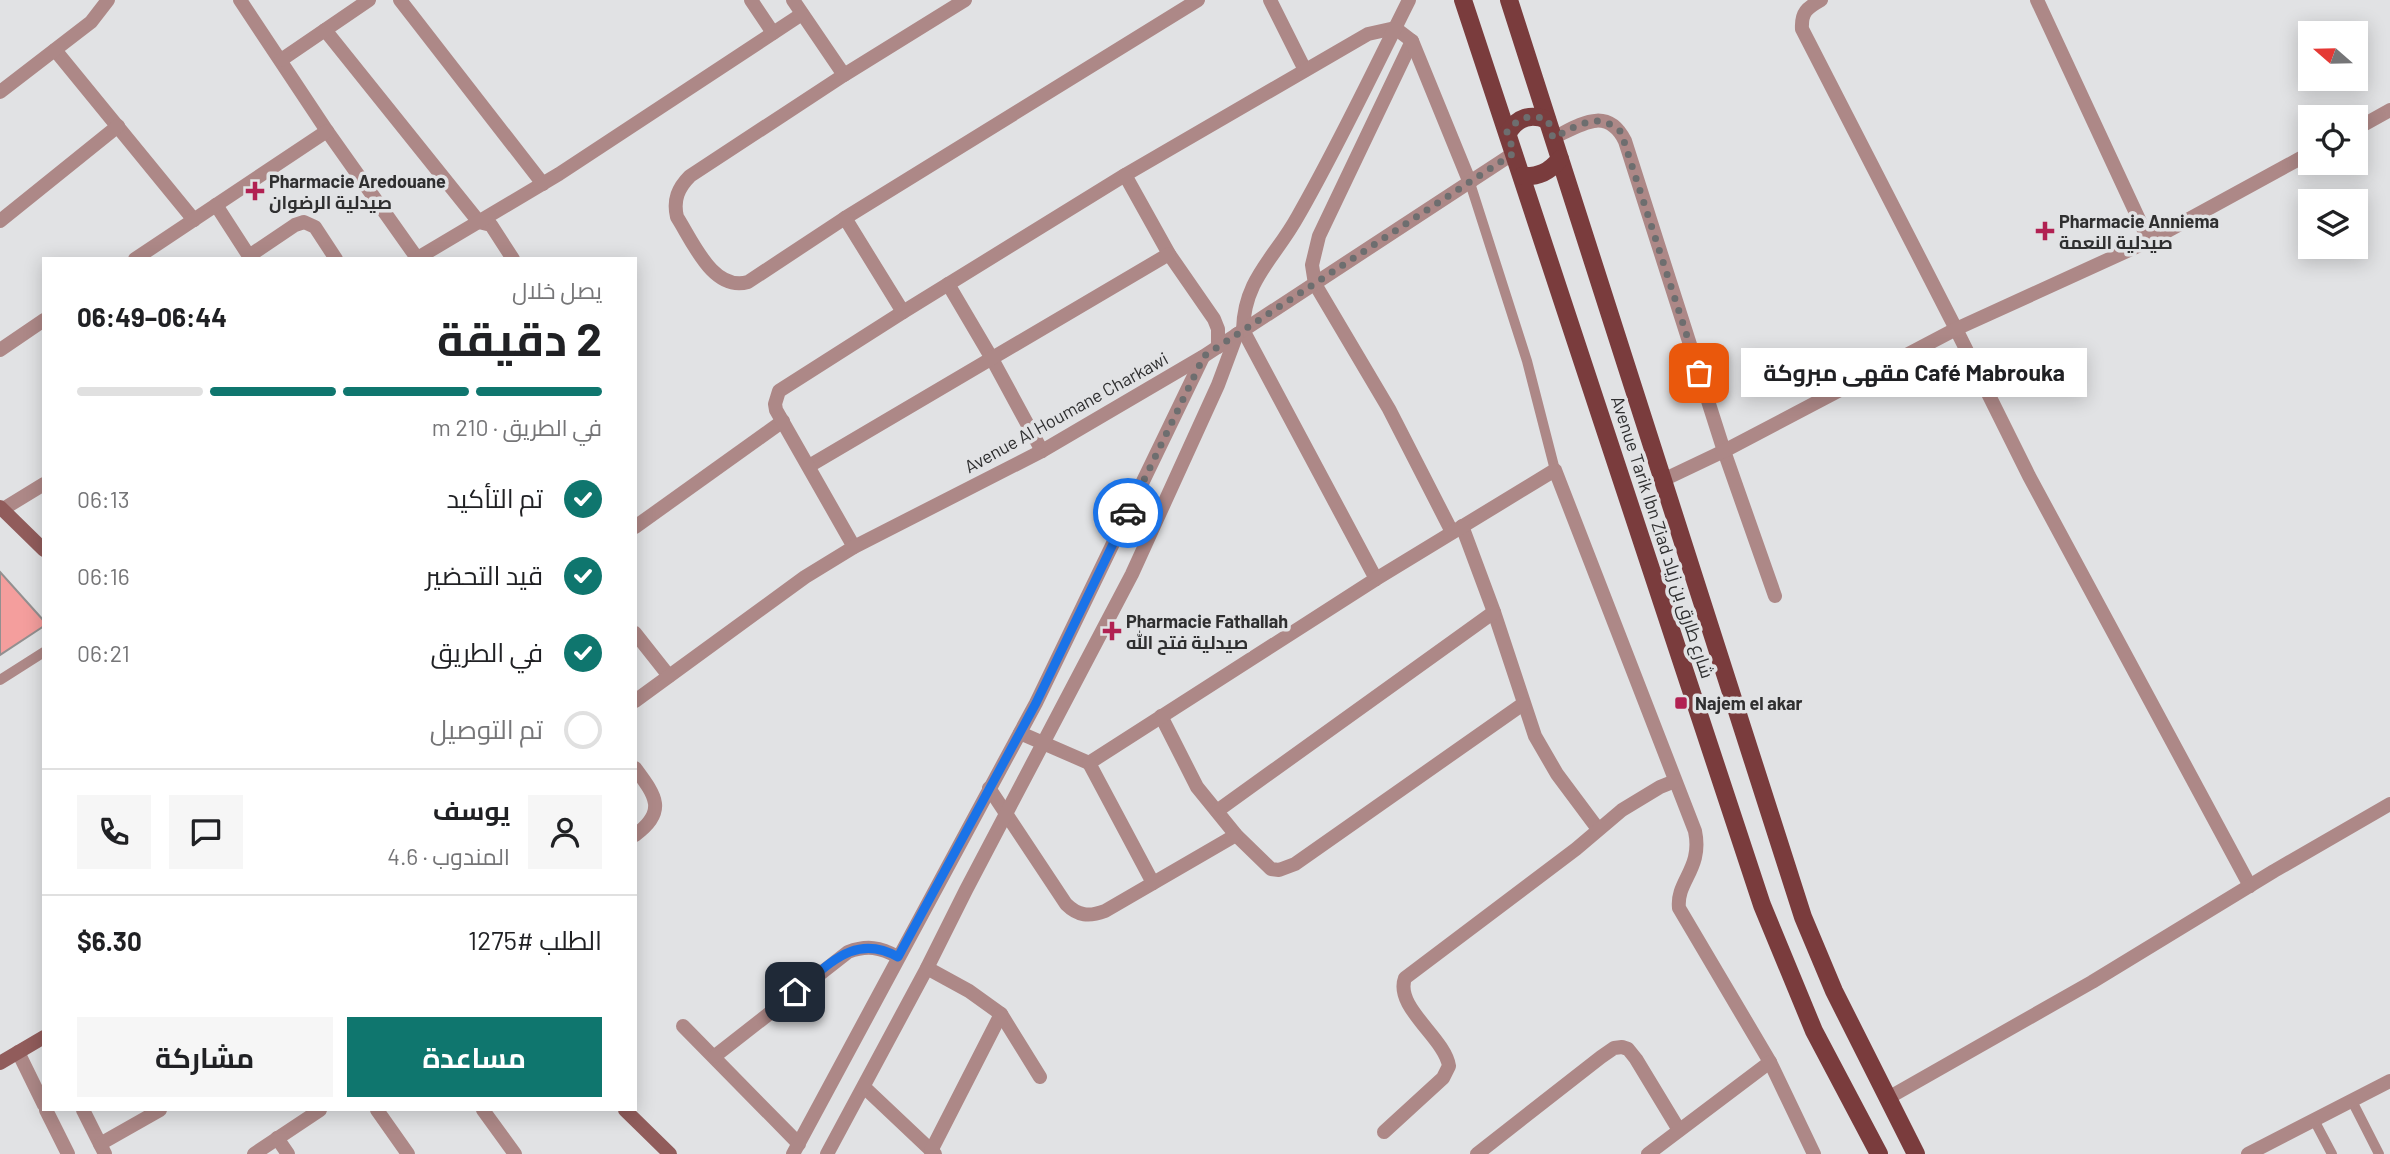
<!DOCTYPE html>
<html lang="ar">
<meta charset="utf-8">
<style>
body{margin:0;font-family:Barlow,Cairo,sans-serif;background:#f6f6f6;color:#202124;direction:rtl;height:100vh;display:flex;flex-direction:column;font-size:26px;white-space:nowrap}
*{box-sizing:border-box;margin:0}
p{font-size:23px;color:#757577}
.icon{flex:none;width:38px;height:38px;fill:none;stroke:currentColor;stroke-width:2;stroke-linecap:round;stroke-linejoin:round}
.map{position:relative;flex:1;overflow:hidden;direction:ltr}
.drawer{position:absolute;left:42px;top:257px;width:595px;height:854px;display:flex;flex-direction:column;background:#fff;border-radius:0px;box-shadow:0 4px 18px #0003;direction:rtl}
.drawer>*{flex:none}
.needle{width:46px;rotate:290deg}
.controls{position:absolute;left:2298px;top:21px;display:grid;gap:14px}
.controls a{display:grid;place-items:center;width:70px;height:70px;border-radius:0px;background:#fff;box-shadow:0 4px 18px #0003;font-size:35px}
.pin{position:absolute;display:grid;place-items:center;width:60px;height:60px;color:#fff;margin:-30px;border-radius:14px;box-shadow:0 4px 10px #0006}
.courier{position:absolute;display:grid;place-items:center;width:70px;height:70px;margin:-35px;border:5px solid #1a73e8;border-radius:50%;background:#fff;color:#222;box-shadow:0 2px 9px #0007}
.bubble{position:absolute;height:49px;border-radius:0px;background:#fff;box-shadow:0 4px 18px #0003;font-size:23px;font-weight:700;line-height:49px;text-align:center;direction:rtl}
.summary em{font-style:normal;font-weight:700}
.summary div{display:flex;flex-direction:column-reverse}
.summary{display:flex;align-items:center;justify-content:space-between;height:119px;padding:0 35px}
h1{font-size:46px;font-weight:700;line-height:52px}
.bar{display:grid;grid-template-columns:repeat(4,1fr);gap:10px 7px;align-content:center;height:84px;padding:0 35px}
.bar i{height:9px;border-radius:5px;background:#e0e0e0}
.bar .on{background:#0f766e}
.bar p{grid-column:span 4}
.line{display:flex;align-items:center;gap:18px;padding:0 35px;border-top:2px solid #e0e0e0}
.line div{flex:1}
.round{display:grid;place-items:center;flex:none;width:74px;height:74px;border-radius:0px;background:#f6f6f6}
ol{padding:0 35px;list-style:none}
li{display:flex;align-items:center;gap:21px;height:77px}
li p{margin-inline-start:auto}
li .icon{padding:7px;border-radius:50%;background:#0f766e;color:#fff;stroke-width:4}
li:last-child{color:#757577}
li i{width:38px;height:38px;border:4px solid #e0e0e0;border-radius:50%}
.action{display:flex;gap:14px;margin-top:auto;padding:14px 35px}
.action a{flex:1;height:80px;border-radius:0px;background:#0f766e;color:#fff;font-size:28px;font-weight:700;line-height:80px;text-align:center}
.action a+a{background:#f6f6f6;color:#202124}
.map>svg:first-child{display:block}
.building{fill:#f49e9d;stroke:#939090;stroke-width:2}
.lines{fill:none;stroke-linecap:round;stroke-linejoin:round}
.lane{stroke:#ad8887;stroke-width:10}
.street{stroke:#ad8887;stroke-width:14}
.secondary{stroke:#915c5b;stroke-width:14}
.primary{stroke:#7a3c3d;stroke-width:18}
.done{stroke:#6d6e6f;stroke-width:7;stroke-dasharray:0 12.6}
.route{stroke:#1a73e8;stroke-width:9}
.poi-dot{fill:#b12152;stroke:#e1e2e4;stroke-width:2.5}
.labels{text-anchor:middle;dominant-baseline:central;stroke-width:7;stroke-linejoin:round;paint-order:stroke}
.poi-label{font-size:18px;font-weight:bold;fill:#2f2f30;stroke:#e1e2e4;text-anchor:start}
.street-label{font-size:18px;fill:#2f2f30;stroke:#e1e2e4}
</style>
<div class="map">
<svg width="2390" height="1154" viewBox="0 0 2390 1154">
<rect width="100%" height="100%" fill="#e1e2e4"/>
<path class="building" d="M 0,572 L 44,621 L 44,626 L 0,655 Z"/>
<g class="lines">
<g class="lane">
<path d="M 1470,183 L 1527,361 L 1555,470"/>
<path d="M 0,680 L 44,652"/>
<path d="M 2352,1101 L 2379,1154"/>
<path d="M 2314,1120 L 2332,1154"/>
</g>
<g class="street">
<path d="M 240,0 L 327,131 L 417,258"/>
<path d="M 400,0 L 543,184"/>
<path d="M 751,0 L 773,33"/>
<path d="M 793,0 L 844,75"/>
<path d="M 965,0 L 844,75 L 690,176 C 678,188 673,200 677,217 C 693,242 713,292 748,282 L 845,218 L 1198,0"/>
<path d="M 1270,0 L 1305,70"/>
<path d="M 1821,0 C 1807,8 1801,12 1802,29 L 1956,329 L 2029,476 L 2250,886"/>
<path d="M 2037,0 L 2149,241"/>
<path d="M 325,30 L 479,222 L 491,225 L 513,259"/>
<path d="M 1412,41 L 1319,236 L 1312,265 L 1315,284 L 1389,409 L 1452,532"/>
<path d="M 55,50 L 194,220"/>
<path d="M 281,60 L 369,0"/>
<path d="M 0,92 L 91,22 L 108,0"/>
<path d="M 2356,129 L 2390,110"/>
<path d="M 1553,138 C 1580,125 1607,105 1625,141 L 1724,451 L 1775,596"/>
<path d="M 1125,175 L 1169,254 L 1214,319 L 1218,329 L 1218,347"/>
<path d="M 216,205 L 249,256 L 295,225 L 304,222 L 315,227 L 336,259"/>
<path d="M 845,218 L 903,312"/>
<path d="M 0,221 L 118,126"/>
<path d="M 135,259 L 327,131"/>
<path d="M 416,259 L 559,174 L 802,14"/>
<path d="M 948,284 L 991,357 L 1042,451"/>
<path d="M 0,350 L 44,320"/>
<path d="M 809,466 L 1169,254"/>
<path d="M 1663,480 L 1724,451 L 1956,329 L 2149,241 L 2310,153"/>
<path d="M 3,509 L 44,484"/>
<path d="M 1462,526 L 1494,612 L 1535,736 L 1557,774 L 1598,829"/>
<path d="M 635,527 L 783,421"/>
<path d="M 854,547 L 776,410 L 775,404 L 779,391 L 903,312 L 1125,175 L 1368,34 L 1395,28 L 1412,41 L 1470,183"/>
<path d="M 1376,579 L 1243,330 C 1244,279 1275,258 1298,216 C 1338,146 1373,72 1409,0"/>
<path d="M 635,633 L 669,676"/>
<path d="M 635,701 L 805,577 L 854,547 L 1042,451 L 1204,356 L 1514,153"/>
<path d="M 1161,716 L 1197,787 L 1236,835 L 1271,869 L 1279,870 L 1295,864 L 1523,704"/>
<path d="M 1020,733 L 1089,763 L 1376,579 L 1555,470 L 1695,831 C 1703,869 1676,881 1679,908 L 1770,1062 L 1814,1154"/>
<path d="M 1089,763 L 1153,883"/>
<path d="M 635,768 C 655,795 668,811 635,835"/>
<path d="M 989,788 L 1066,904 C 1078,916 1089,917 1105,911 L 1236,835"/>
<path d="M 1217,811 L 1494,612"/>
<path d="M 927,968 L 969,991 L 1001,1014 L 1040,1077"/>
<path d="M 683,1026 L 799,1144"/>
<path d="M 18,1052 L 44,1105"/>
<path d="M 715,1056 L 848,952 C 867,945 880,947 898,957"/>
<path d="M 864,1087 L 935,1154"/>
<path d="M 1888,1098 L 2092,982 L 2274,871 L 2390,804"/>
<path d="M 46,1110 L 68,1154"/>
<path d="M 83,1110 L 105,1154"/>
<path d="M 377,1110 L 408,1154"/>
<path d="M 483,1110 L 515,1154"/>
<path d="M 1384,1132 L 1443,1078 L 1449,1066 C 1445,1038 1394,1007 1405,978 L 1576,849 L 1622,810 L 1660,787 L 1675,781"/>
<path d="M 277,1138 L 288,1154"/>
<path d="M 100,1144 L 160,1110"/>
<path d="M 931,1151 L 1001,1014"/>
<path d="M 254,1154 L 320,1110"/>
<path d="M 793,1154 L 1036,703 L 1203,357"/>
<path d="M 827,1154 L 927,968 L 966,890 L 1132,574 L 1218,385 L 1237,334"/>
<path d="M 1477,1154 L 1601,1057 L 1614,1048 L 1622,1047 L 1628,1049 L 1636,1059 L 1679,1130"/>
<path d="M 1648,1154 L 1770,1062"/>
<path d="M 2248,1154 L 2390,1081"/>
</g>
<g class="secondary">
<path d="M 0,507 L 44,550"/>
<path d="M 0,1063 L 44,1037"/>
<path d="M 625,1110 L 670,1154"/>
</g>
<g class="primary">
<path d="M 1463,0 L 1762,905 L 1814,1031 L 1879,1154"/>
<path d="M 1509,0 L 1803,917 L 1834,991 L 1916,1154"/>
<path d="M 1508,133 C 1517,117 1531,113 1547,120"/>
<path d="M 1522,176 C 1539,177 1549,172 1560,159"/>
</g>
</g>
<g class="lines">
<path class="done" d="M 1128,513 L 1204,356 L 1514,153 L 1507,132 C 1517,118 1531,113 1548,120 L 1553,138 C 1577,126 1598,110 1621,132 L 1699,373"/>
<path class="route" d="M 795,992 C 828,966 854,932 898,957 L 1036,703 L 1128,513"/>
</g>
<g class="poi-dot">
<path d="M251.5 180.5h7v7h7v7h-7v7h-7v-7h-7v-7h7z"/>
<path d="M2041.5 220.5h7v7h7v7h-7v7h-7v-7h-7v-7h7z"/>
<path d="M1108.5 620.5h7v7h7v7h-7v7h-7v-7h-7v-7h7z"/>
<rect x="1674" y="696" width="14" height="14" rx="3.5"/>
</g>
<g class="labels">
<g class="poi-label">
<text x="269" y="181">Pharmacie Aredouane<tspan x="269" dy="21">صيدلية الرضوان</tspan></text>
<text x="2059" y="221">Pharmacie Anniema<tspan x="2059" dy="21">صيدلية النعمة</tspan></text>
<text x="1126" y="621">Pharmacie Fathallah<tspan x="1126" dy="21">صيدلية فتح الله</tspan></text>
<text x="1695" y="703">Najem el akar</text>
</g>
<g class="street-label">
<text transform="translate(1066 412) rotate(-29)">Avenue Al Houmane Charkawi</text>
<text transform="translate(1663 537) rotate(72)">Avenue Tarik Ibn Ziad شارع طارق بن زياد</text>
</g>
</g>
</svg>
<div class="controls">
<a><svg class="needle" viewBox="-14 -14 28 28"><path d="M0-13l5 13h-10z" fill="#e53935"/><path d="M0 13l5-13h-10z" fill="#757577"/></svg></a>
<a><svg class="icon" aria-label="locate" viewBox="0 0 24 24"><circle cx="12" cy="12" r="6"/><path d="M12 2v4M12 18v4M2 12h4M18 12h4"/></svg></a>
<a><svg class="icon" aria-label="layers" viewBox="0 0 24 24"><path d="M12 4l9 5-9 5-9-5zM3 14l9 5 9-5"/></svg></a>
</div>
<div class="pin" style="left:1699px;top:373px;background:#ea580c"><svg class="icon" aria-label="bag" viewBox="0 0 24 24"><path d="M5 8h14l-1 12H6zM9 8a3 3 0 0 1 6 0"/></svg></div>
<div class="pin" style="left:795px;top:992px;background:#1f2937"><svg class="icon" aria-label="home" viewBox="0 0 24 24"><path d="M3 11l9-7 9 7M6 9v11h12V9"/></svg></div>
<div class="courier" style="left:1128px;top:513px"><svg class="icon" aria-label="car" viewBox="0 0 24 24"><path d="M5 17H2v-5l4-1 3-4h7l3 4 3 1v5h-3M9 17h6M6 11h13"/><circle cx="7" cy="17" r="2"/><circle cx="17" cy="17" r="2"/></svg></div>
<div class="bubble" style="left:1741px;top:348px;width:346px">Café Mabrouka مقهى مبروكة</div>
<section class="drawer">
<div class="summary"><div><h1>2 دقيقة</h1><p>يصل خلال</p></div><em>06:44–06:49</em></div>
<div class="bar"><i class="on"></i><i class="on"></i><i class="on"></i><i></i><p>في الطريق · 210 m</p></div>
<ol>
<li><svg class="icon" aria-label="check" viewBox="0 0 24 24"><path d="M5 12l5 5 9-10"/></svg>تم التأكيد<p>06:13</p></li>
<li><svg class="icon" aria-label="check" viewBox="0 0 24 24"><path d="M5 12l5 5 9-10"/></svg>قيد التحضير<p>06:16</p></li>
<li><svg class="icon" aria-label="check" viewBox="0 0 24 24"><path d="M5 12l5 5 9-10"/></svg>في الطريق<p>06:21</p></li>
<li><i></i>تم التوصيل</li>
</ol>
<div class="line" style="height:126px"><a class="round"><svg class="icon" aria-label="person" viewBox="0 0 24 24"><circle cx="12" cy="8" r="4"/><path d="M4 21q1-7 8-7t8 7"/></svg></a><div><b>يوسف</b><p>المندوب · 4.6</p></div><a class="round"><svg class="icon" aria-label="chat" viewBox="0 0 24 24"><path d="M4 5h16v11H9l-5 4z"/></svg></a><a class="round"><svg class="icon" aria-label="phone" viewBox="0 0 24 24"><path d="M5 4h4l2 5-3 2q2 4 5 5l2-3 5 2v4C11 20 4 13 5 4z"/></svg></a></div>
<div class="line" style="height:91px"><div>الطلب #1275</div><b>$6.30</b></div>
<div class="action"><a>مساعدة</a><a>مشاركة</a></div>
</section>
</div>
